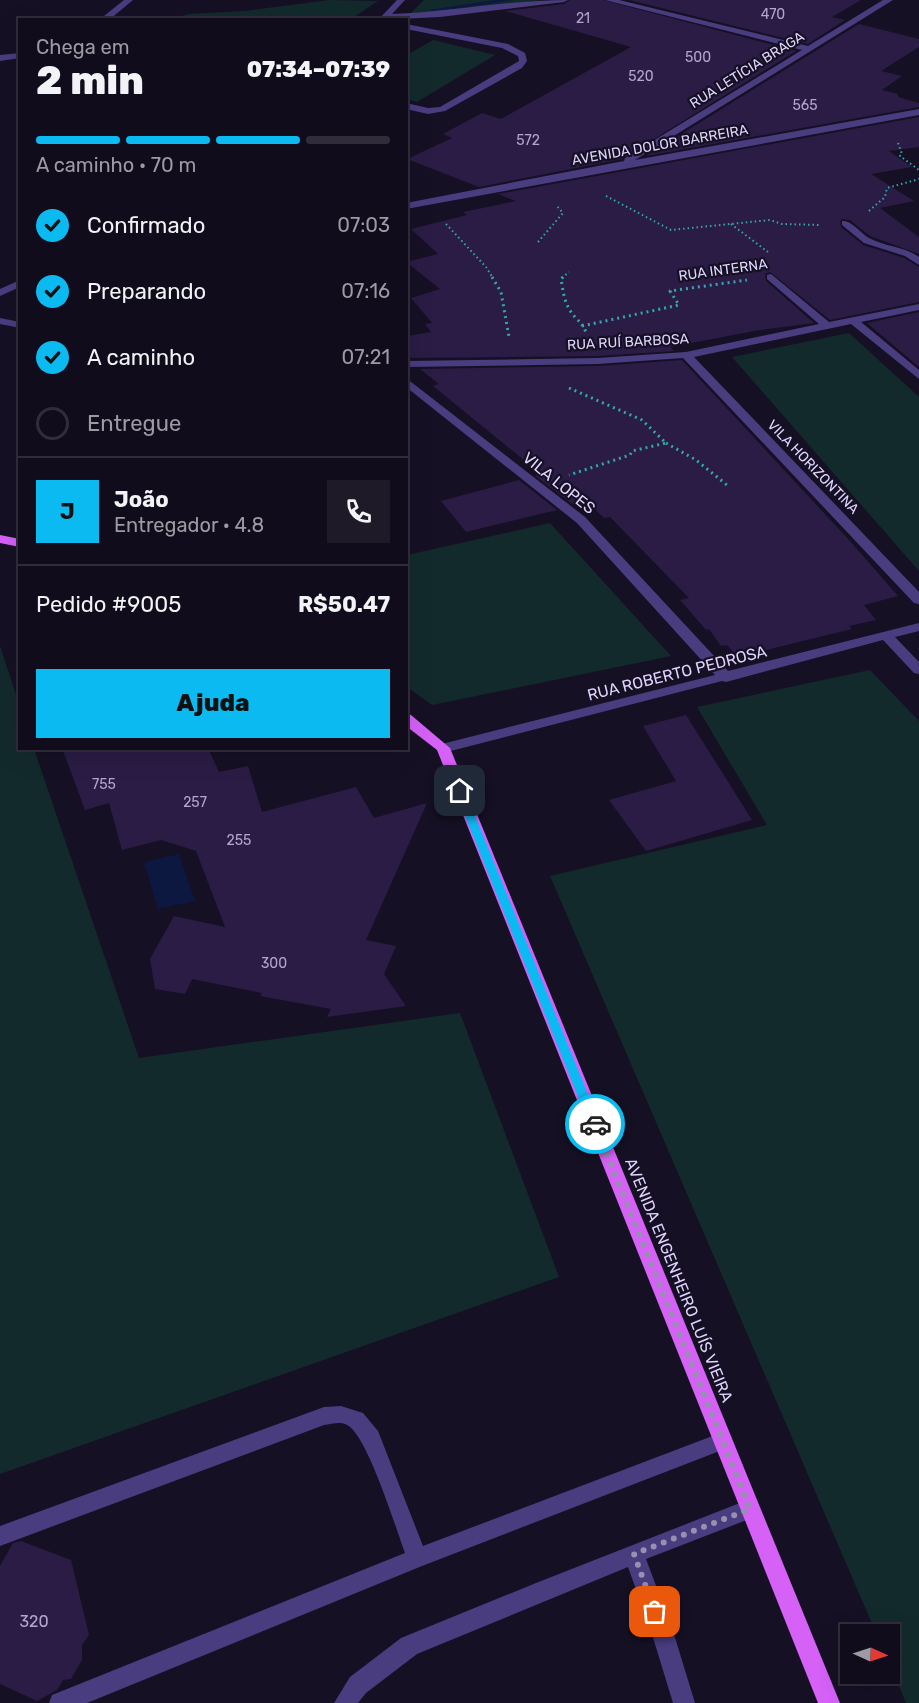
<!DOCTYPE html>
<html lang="pt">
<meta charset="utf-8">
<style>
body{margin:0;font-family:Rubik,sans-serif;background:#1e1a28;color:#f1f3f6;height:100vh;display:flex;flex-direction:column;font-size:22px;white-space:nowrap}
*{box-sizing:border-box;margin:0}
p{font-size:20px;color:#9c9ba3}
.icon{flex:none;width:33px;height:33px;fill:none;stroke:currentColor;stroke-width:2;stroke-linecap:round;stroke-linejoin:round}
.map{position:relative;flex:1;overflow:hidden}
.drawer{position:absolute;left:18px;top:18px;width:390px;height:732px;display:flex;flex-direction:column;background:#100c1b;border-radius:0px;box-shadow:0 6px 24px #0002,0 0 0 2px #302c3a}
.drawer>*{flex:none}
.needle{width:39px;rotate:93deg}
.fabs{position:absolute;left:840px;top:1624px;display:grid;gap:12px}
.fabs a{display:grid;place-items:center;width:60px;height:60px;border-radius:0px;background:#100c1b;box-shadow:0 6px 24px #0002,0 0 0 2px #302c3a;font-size:30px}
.pin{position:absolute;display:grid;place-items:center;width:51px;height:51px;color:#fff;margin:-26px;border-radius:12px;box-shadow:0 3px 9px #0006}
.courier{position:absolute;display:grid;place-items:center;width:60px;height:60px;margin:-30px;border:4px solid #0cbaf2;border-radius:50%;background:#fff;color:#222;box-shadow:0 2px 8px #0007}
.head em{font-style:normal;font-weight:800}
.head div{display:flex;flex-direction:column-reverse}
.head{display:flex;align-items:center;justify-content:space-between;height:102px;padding:0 18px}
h1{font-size:39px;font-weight:800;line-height:45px}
.bar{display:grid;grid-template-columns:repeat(4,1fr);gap:9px 6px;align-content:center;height:72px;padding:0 18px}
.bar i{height:8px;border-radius:4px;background:#302c3a}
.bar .on{background:#0cbaf2}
.bar p{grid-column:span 4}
.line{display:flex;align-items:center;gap:15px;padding:0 18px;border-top:2px solid #302c3a}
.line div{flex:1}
.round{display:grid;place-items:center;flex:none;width:63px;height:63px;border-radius:0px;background:#1e1a28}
ol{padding:0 18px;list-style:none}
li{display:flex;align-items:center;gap:18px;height:66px}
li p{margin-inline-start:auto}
li .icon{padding:6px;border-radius:50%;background:#0cbaf2;color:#111;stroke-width:4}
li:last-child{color:#9c9ba3}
li i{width:33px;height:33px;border:3px solid #302c3a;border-radius:50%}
.primary-button{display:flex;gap:12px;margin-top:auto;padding:12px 18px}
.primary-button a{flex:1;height:69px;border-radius:0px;background:#0cbaf2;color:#111;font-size:24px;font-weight:800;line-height:69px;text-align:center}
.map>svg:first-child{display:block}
.green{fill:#132a2d}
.water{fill:#0c1840}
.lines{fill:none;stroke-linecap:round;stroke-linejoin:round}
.stream{fill:#0c1840;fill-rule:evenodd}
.building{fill:#2a1c44}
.path-far1{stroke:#35a6b0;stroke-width:2;stroke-dasharray:1.5 3;stroke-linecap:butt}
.path{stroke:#35a6b0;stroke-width:3;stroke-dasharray:2 4;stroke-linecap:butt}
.service{fill:#493d80;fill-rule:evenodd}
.minor{fill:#493d80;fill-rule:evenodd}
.primary{fill:#d561f7;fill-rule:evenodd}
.route{fill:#0cbaf2}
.done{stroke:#998fb1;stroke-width:6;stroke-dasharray:0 10.8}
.labels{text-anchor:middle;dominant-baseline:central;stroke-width:4.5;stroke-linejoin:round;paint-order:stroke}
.number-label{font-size:14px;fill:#b2a6cf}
.far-street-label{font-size:14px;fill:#dfd4fd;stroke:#161024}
.street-label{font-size:16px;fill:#dfd4fd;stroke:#161024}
.near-number-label{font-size:16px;fill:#b2a6cf}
</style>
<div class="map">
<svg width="919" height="1703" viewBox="0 0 919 1703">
<rect width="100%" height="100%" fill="#161024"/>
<g class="green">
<path d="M 329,0 L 378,1 L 351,19 L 172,19 L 188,14 L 245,11 Z"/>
<path d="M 424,0 L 543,0 L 408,16 Z"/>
<path d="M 433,40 L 495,55 L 417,102 L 407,99 L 407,55 Z"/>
<path d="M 849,333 L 919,397 L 919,571 L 732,357 Z"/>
<path d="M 550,523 L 671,656 L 432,705 L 407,687 L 407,555 Z"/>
<path d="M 0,646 L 19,704 L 20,748 L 34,749 L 139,1058 L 460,1013 L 559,1277 L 0,1474 Z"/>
<path d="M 870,670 L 919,721 L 919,1703 L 906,1703 L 890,1664 L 890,1635 L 877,1635 L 550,876 L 767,825 L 697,707 Z"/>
</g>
<path class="water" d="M 179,854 L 195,901 L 158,909 L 144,862 Z"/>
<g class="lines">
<g class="stream">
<path d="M 494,0 L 515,0 L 433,12 L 429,10 Z"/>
<path d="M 354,17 L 357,20 L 346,20 L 346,18 Z"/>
</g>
</g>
<g class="building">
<path d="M 570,0 L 603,0 L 796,51 L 622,159 L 479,187 L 407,159 L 452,138 L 443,134 L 482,113 L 501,119 L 631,47 L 505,11 L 564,4 Z"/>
<path d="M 629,0 L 861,0 L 832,17 L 845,20 L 808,44 Z"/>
<path d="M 859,24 L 919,39 L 919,47 L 881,71 L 902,76 L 882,90 L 898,94 L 898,97 L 919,103 L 919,107 L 646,156 Z"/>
<path d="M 919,117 L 919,147 L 889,151 L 912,167 L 871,174 L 914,201 L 880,208 L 919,237 L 919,254 L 870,236 L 850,220 L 842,219 L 840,221 L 841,227 L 863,245 L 904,258 L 919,267 L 919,302 L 830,320 L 770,272 L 765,274 L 766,281 L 814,323 L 760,330 L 670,347 L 674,351 L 598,356 L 406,358 L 406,336 L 431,332 L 425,324 L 432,323 L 411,298 L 440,289 L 406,262 L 438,254 L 411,229 L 467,215 L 463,212 L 516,201 L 498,194 Z"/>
<path d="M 919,312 L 919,367 L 867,323 Z"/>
<path d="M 682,360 L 850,541 L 898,596 L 864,605 L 876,620 L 849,626 L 852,629 L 737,657 L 727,645 L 721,646 L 709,629 L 706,630 L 680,600 L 689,598 L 610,517 L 604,518 L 588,503 L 575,506 L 535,476 L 541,474 L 433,386 L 439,384 L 420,369 L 598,366 Z"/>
<path d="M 519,480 L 557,510 L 466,532 L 441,501 Z"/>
<path d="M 686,715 L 752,820 L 646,851 L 609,800 L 676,781 L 643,726 Z"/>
<path d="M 62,748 L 208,748 L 219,772 L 248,766 L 262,812 L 356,787 L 374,818 L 427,803 L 366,940 L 396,946 L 384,974 L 406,1006 L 327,1017 L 331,1009 L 260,996 L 262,993 L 192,979 L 185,994 L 155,989 L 150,959 L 174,916 L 225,927 L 196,851 L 161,840 L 122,850 L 109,803 L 85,810 Z"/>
<path d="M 21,1541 L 71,1560 L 89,1635 L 82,1645 L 82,1660 L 71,1679 L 63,1680 L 57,1690 L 37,1701 L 0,1684 L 0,1566 L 13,1543 Z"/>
</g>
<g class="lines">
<g class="path-far1">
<path d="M 898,143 L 902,154 L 900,156 L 919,170"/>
<path d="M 606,196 L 671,230 L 770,220 L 782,224 L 819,225"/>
<path d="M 869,211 L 885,197 L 887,188 L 919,179"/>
<path d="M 446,224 L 486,267 L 493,278"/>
<path d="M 731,224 L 768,252"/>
<path d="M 538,242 L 563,213 L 556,205"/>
<path d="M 562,278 L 569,272"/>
</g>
<g class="path">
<path d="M 492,277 L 501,292 L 509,337"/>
<path d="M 563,277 L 561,279 C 563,290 564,302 571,312 C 578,322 582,321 587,335"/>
<path d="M 582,326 L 679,305 L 670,291 L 747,280"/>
<path d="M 569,388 L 642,420 L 666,443 L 632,451 L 630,455 L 569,475"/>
<path d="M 666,443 L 696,460 L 727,485"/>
</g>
<g class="service">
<path d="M 406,24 L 508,44 L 525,53 L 527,61 L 522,68 L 445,111 L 428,114 L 406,109 L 406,103 L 428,108 L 440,107 L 519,61 L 518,56 L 502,48 L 406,29 Z"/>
<path d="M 842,221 C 852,220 860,233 869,238 C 885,247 904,246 919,257 L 919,265 L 905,256 L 864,243 L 842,225 Z"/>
<path d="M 341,1406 L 363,1413 L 378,1431 L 423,1546 L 723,1432 L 730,1435 L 733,1441 L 730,1447 L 422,1566 L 87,1703 L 49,1703 L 52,1695 L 405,1553 C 396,1529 367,1434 347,1425 C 341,1421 331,1424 324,1425 L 0,1546 L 0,1526 L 324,1407 Z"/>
<path d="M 750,1499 L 757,1502 L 760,1509 L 757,1516 L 646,1559 L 673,1631 L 695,1703 L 673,1703 L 651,1631 L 628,1567 L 417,1654 L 366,1693 L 358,1703 L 334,1703 L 350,1677 L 401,1638 L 536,1583 Z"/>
</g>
<g class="minor">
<path d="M 124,0 L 133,0 L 109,20 L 99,20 Z"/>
<path d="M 397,0 L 405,0 L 392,14 C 451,12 509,0 568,0 L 564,2 L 440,17 L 378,20 Z"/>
<path d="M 605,0 L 619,0 L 808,46 L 883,0 L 893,0 L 635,160 L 919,109 L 919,115 L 406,209 L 406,203 L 624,161 L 625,158 L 802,50 Z"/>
<path d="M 20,53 L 20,58 L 0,61 L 0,55 Z"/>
<path d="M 771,274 L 829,322 L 919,304 L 919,310 L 861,322 L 919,370 L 919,379 L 851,324 L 694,357 L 919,592 L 919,604 L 914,603 L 683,358 L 598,364 L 406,367 L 406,361 L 598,358 L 686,352 L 819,324 L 767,279 L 767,275 Z"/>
<path d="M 20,280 L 20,287 L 0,296 L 0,289 Z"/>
<path d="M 0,318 L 20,322 L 20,328 L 0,324 Z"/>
<path d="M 406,378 L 585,517 L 728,671 L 919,623 L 919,631 L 895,637 L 919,662 L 919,674 L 914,673 L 883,640 L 726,682 L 722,681 L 443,753 L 438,751 L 436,748 L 438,745 L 715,675 L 577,523 L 406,387 Z"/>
</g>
<g class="primary">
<path d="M 0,535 L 20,539 L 20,547 L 0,543 Z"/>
<path d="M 406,714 L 411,715 L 450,748 L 840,1703 L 818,1703 L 437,750 L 406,726 Z"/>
</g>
</g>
<path class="route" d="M 460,788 L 465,791 L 600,1124 L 599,1127 L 595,1128 L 589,1124 L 455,791 Z"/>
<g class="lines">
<path class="done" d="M 595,1124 L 750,1509 L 634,1554 L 655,1612"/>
</g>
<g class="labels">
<g class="number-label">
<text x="773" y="14">470</text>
<text x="583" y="18">21</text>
<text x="698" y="57">500</text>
<text x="641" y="76">520</text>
<text x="805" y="105">565</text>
<text x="528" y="140">572</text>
<text x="104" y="784">755</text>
<text x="195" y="802">257</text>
<text x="239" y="840">255</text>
<text x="274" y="963">300</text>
</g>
<g class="far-street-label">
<text transform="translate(747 70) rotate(-32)">RUA LETÍCIA BRAGA</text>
<text transform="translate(660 145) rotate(-10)">AVENIDA DOLOR BARREIRA</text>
<text transform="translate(723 270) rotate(-8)">RUA INTERNA</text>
<text transform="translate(628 342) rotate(-3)">RUA RUÍ BARBOSA</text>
<text transform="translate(813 467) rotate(46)">VILA HORIZONTINA</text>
</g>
<g class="street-label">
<text transform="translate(559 483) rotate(39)">VILA LOPES</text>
<text transform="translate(677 673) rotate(-14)">RUA ROBERTO PEDROSA</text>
<text transform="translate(679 1280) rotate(68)">AVENIDA ENGENHEIRO LUÍS VIEIRA</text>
</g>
<g class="near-number-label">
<text x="34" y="1621">320</text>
</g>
</g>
</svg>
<div class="fabs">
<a><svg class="needle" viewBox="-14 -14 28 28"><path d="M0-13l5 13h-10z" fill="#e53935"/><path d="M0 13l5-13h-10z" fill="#9c9ba3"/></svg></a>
</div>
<div class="pin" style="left:655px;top:1612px;background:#ea580c"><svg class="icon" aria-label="bag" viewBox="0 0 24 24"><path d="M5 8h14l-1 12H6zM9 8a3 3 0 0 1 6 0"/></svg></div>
<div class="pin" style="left:460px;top:791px;background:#1f2937"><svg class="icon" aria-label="home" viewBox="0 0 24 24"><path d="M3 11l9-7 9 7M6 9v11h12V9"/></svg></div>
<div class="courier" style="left:595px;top:1124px"><svg class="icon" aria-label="car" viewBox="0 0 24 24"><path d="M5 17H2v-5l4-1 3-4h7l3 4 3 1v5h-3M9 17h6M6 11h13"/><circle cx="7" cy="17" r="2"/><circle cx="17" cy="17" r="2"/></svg></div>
<section class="drawer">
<div class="head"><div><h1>2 min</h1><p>Chega em</p></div><em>07:34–07:39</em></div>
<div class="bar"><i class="on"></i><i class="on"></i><i class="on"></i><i></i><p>A caminho · 70 m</p></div>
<ol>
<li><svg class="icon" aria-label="check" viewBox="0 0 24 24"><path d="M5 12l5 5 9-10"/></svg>Confirmado<p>07:03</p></li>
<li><svg class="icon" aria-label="check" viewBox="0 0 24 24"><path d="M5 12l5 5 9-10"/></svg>Preparando<p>07:16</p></li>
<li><svg class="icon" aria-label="check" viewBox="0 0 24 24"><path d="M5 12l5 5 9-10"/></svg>A caminho<p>07:21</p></li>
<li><i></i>Entregue</li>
</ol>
<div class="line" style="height:108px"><b class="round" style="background:#0cbaf2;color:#111">J</b><div><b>João</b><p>Entregador · 4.8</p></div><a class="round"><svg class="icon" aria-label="phone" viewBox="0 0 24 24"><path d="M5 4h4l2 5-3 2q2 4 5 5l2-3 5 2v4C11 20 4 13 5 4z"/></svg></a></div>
<div class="line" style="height:78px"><div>Pedido #9005</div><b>R$50.47</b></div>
<div class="primary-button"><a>Ajuda</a></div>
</section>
</div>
